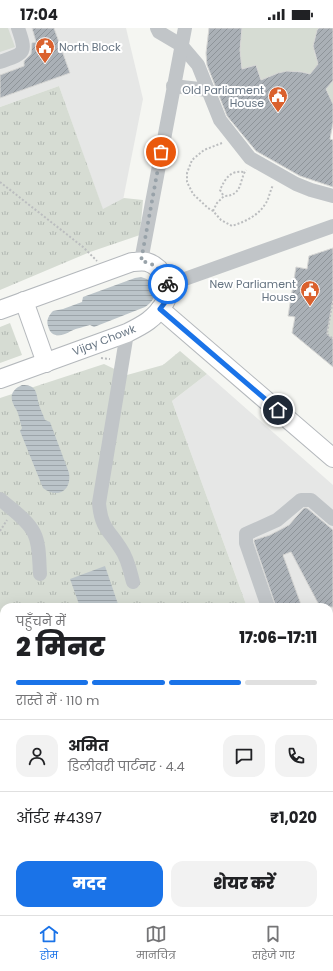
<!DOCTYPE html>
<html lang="hi">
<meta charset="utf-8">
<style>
body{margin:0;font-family:Poppins,"Noto Sans Devanagari",sans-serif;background:#f2f2f2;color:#202124;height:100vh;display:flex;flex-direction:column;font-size:15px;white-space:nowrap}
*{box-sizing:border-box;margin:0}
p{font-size:13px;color:#757577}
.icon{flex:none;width:22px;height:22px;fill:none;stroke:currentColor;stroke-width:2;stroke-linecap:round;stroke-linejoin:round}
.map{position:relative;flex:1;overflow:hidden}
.side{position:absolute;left:0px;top:575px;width:333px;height:312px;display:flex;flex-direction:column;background:#fff;border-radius:12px 12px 0 0;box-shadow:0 4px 16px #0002}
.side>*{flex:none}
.pin{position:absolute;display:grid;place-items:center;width:34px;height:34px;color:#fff;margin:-17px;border:2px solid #fff;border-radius:50%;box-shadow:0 1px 4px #0007}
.courier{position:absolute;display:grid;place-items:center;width:40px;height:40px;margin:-20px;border:3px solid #1a73e8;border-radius:50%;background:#fff;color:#222;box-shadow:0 1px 5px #0007}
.head em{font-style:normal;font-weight:800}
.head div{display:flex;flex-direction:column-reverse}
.head{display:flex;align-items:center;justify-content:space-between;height:68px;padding:0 16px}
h1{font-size:26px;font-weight:800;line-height:30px}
.bar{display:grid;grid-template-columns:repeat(4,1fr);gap:6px 4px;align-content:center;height:48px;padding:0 16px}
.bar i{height:5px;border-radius:3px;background:#e0e0e0}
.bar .on{background:#1a73e8}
.bar p{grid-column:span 4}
.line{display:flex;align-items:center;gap:10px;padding:0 16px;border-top:1px solid #e0e0e0}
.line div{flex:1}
.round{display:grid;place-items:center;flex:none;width:42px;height:42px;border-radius:12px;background:#f2f2f2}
.primary-button{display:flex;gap:8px;margin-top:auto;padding:8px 16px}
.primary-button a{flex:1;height:46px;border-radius:12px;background:#1a73e8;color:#fff;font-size:16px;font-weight:800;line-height:46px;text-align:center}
.primary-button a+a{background:#f2f2f2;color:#202124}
.status{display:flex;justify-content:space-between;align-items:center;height:28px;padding:0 20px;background:#fff;direction:ltr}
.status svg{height:11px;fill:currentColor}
.tab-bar{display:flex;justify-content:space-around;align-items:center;height:56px;border-top:1px solid #e0e0e0;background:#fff;font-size:11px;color:#757577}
.tab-bar a{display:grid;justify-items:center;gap:2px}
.tab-bar .on{color:#1a73e8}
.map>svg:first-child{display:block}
.built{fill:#e6e7e6}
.grass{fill:url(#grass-tufts)}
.garden{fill:#d6dcd3}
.water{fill:url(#water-rules)}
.building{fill:url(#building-hatch);stroke:#d7d7d5}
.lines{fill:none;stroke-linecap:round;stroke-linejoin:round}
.major-casing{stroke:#b4b8bc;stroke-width:20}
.path{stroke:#bbbdbf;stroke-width:2;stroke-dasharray:2 2;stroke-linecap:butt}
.minor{stroke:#c1c5c8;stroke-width:14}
.major{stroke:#fff;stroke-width:18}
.done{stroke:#98a2a9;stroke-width:4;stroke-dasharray:0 7.2}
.route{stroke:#1a73e8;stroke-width:5}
.labels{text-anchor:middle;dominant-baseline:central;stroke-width:4;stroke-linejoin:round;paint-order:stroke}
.poi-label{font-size:11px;fill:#667482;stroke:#fff;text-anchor:end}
.street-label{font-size:11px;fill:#667482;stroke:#fff}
</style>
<div class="status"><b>17:04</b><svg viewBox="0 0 49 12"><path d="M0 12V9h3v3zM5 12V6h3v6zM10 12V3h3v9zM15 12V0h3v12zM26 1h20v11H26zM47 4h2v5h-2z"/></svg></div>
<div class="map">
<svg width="333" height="887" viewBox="0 0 333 887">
<defs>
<pattern id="grass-tufts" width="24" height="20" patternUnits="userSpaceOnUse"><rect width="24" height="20" fill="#d6dcd3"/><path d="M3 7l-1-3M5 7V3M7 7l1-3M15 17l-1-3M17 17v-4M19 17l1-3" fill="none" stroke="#b1b7b1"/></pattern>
<pattern id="water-rules" width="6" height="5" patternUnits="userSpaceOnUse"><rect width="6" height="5" fill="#bbc4c9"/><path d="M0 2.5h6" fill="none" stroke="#9ca4a9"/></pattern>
<pattern id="building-hatch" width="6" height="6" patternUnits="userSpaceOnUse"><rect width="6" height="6" fill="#aab0b6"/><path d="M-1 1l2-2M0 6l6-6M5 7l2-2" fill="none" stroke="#8e9499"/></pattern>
</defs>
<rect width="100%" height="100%" fill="#f5f6f2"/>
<g class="built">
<path d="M 0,0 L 126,0 L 143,71 L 123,172 L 103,182 L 59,58 L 0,79 Z"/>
<path d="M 207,346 L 333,457 L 333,696 L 329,698 L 329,579 L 247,579 L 172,373 Z"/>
</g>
<g class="grass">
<path d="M 59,58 L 103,181 L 124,170 L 143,172 L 140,207 L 90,224 L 0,262 L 0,79 Z"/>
<path d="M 10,295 L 22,327 L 0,335 L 0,299 Z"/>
<path d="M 180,323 L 207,346 L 172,373 L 247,579 L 4,579 L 4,691 L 0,680 L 0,370 L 104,336 L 127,347 L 163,337 Z"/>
</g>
<g class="garden">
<path d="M 0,0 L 8,0 L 15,19 L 0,24 Z"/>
<path d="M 242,0 L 319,0 C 312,11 312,25 319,36 L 310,46 C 292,39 278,45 261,52 L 256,37 L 242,41 L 240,22 Z"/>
<path d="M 333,53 L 333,76 L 326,61 Z"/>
<path d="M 333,271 L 333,311 L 327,306 Z"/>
<path d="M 4,866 L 4,883 L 35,883 L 36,887 L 0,887 L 0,867 Z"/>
<path d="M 74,883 L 172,883 L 174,887 L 76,887 Z"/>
</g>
<g class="water">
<path d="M 141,249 C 158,253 160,270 145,279 L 94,299 L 90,297 C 84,299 77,300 71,303 C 63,308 51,311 48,298 C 46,292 49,287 53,283 L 63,281 L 82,274 L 83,269 L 135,250 Z"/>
<path d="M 22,357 C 35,357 36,362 38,373 C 39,379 43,386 45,392 L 50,394 L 69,445 C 72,463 57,471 43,460 L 20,403 L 22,400 C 20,394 19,386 16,381 C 10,371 9,363 22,357 Z"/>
<path d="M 105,538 L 119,579 L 80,579 L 70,551 Z"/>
<path d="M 189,883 L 230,883 L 231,887 L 190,887 Z"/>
</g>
<g class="building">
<path d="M 32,0 L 54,0 L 70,45 L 0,70 L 0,47 L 24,38 L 24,33 L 31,26 L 32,15 L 36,14 Z"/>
<path d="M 209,0 L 242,0 L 240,22 L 242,41 L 256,37 L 261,52 L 278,45 L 287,43 L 302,44 L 310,46 L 318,36 L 313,18 L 317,2 L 319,0 L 333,0 L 333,53 L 326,61 L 333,76 L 333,95 L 330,111 L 333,112 L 333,159 L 300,148 L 256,123 L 227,88 L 207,37 L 206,25 Z"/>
<path d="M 333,220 L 333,271 L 327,306 L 333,311 L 333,339 L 292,305 L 295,289 L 288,288 L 296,239 L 307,241 L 309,228 Z"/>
<path d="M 304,480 L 307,480 L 333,502 L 333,579 L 320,579 L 291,524 L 283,527 L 302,579 L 276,579 L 254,514 L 254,512 L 270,507 L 289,497 Z"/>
</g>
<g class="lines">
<defs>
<g id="major">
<path d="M 24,273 L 46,335"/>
<path d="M 160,281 L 333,430"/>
<path d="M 0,282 L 132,234 C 137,234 142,233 147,234 C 163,239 173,260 165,274 C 155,291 143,297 127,305 L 0,351"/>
<path d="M 329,717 L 333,716"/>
<path d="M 329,733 L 333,732"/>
<path d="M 0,734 L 4,745"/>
<path d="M 0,835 L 4,834"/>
<path d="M 0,852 L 4,850"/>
<path d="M 54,883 L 55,887"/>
</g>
</defs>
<use href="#major" class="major-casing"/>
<g class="path">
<path d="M 222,115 L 204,122 L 192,132 L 187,145 L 187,154 L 193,166 L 208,180 L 213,183 L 221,192 L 232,198 C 246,193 258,188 266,175 C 269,170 270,163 273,157"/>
<path d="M 0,154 L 83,219 L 97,233"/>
<path d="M 223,167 L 220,162 C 225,151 230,142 244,144"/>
<path d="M 213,183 L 217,175 L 224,168 C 243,168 239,152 246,142"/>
<path d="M 333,271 L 327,306 L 333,311"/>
<path d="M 101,330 L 110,331"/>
<path d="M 0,503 L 7,492"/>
<path d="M 0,622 L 4,620"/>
<path d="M 0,693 L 4,703"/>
<path d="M 0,773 L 4,784"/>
<path d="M 178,883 L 179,887"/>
<path d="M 244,883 L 246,887"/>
</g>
<g class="minor">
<path d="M 157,0 L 159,4 L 181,17 L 198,37 L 220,92 L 250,130 L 296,156 L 311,162 L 333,168"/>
<path d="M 0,34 C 25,25 27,26 18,0"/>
<path d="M 173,58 L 208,62"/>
<path d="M 141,233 L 185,0"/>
<path d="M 168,257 L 333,198"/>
<path d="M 127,305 L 99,475 C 101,500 109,502 121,521 C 128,531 130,543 133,554"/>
<path d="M 0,471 C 11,481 27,491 34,505 C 40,517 39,533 40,546"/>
<path d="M 268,579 L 246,515 L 246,506 L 277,492 L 301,472 L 311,472 L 333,491"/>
<path d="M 329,678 L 333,676"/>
<path d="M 311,883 L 313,887"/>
</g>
<use href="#major" class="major"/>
</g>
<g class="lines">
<path class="done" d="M 161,124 L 141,233 C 157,236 161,242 168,256"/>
<path class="route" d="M 168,256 L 166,273 L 160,281 L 278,382"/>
</g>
<defs>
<symbol id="civic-pin" viewBox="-11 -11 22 30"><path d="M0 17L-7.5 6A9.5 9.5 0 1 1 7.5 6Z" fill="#da612e" stroke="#fff"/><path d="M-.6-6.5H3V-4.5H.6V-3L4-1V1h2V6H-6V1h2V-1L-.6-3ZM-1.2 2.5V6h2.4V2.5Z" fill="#fff"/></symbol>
</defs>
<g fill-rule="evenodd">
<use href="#civic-pin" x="34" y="8" width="22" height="30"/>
<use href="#civic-pin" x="267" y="57" width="22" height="30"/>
<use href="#civic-pin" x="299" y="251" width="22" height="30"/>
</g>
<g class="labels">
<g class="poi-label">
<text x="59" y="19" text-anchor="start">North Block</text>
<text x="264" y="62">Old Parliament<tspan x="264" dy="13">House</tspan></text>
<text x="296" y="256">New Parliament<tspan x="296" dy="13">House</tspan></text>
</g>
<g class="street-label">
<text transform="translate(104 312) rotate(-21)">Vijay Chowk</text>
</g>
</g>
</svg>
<div class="pin" style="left:161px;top:124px;background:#ea580c"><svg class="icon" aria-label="bag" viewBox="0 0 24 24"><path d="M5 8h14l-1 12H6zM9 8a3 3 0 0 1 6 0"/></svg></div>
<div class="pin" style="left:278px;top:382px;background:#1f2937"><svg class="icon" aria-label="home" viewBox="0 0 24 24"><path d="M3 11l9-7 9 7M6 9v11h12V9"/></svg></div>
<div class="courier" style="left:168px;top:256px"><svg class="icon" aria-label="bike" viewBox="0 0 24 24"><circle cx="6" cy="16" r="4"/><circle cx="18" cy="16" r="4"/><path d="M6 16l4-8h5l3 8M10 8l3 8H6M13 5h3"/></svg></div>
<section class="side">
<div class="head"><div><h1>2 मिनट</h1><p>पहुँचने में</p></div><em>17:06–17:11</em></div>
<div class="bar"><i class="on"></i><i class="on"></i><i class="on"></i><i></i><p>रास्ते में · 110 m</p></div>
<div class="line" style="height:72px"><a class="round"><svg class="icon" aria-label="person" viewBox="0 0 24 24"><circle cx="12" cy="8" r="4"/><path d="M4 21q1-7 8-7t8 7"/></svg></a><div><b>अमित</b><p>डिलीवरी पार्टनर · 4.4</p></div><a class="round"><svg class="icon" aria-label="chat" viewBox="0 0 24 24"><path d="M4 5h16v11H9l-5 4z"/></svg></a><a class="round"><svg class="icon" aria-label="phone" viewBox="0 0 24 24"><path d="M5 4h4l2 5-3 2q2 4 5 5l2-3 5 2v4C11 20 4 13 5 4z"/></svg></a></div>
<div class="line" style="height:52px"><div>ऑर्डर #4397</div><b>₹1,020</b></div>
<div class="primary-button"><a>मदद</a><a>शेयर करें</a></div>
</section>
</div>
<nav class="tab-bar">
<a class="on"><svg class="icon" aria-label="home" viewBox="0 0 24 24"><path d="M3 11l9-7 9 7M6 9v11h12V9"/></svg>होम</a>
<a><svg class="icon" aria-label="map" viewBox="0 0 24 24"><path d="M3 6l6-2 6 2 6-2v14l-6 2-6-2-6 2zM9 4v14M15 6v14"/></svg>मानचित्र</a>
<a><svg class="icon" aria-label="saved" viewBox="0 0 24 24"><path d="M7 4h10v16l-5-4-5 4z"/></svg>सहेजे गए</a>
</nav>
